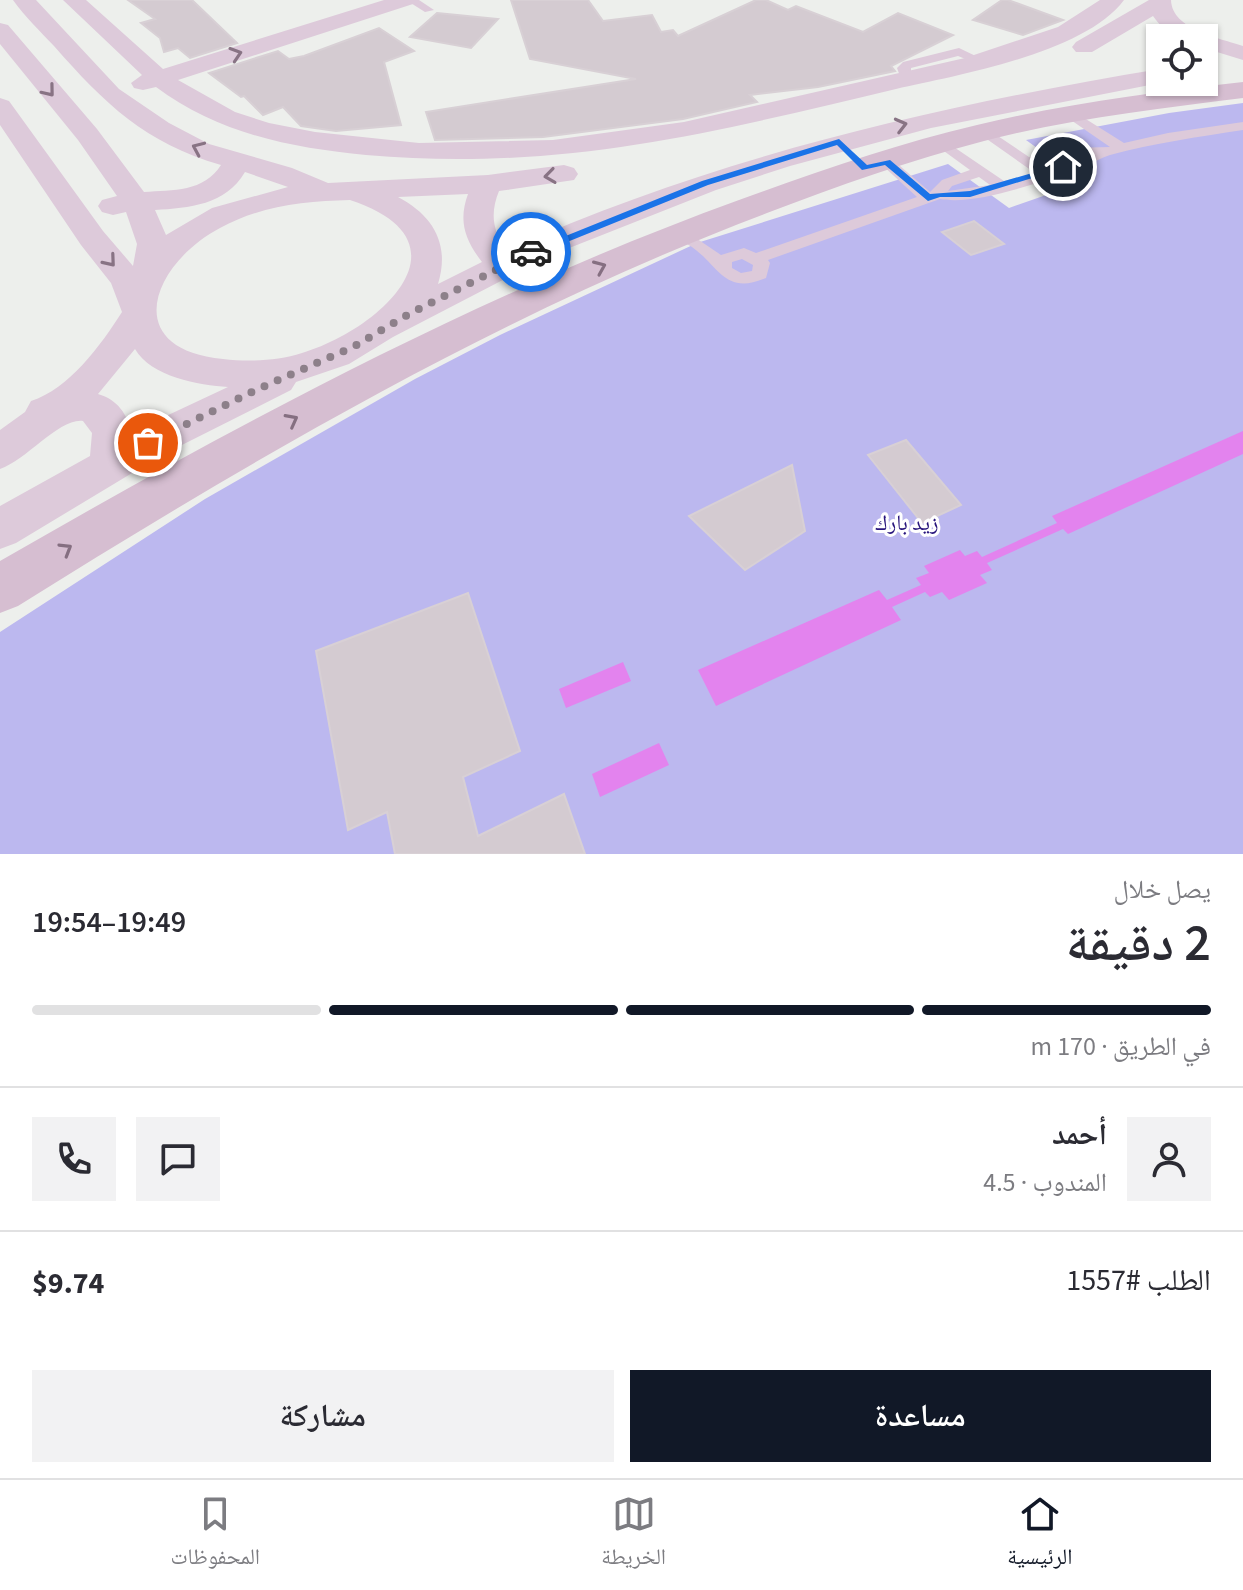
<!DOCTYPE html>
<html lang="ar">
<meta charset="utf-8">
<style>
body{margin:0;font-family:"Source Sans 3","Noto Naskh Arabic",sans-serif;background:#f2f2f3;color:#2b2b33;direction:rtl;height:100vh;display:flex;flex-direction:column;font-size:30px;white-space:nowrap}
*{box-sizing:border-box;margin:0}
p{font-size:26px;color:#7c7c81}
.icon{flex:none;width:44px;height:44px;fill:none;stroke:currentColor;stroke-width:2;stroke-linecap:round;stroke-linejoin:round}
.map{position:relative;height:854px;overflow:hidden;direction:ltr}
.sheet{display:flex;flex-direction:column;background:#fff;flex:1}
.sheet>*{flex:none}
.tools{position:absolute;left:1146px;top:24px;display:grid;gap:16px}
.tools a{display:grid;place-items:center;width:72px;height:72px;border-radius:0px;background:#fff;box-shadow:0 2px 6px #0004;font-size:40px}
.pin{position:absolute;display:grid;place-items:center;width:68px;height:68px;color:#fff;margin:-34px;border:4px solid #fff;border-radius:50%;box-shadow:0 2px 8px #0007}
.courier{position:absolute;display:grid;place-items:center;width:80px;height:80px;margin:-40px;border:6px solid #1a73e8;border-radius:50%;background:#fff;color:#222;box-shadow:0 2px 10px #0007}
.headline em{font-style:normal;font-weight:600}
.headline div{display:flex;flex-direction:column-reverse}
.headline{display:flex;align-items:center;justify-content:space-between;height:136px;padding:0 32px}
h1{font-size:52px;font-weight:600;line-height:60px}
.bar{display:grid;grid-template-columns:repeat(4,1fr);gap:12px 8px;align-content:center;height:96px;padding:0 32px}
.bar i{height:10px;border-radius:6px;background:#e1e1e2}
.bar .selected{background:#111827}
.bar p{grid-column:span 4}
.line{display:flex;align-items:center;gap:20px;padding:0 32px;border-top:2px solid #e1e1e2}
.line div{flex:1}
.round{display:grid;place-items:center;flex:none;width:84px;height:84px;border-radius:0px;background:#f2f2f3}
.button{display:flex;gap:16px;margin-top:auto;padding:16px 32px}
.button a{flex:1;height:92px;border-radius:0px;background:#111827;color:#fff;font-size:32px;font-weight:600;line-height:92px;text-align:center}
.button a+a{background:#f2f2f3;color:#2b2b33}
.tab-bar{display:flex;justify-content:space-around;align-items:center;height:112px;border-top:2px solid #e1e1e2;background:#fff;font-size:22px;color:#7c7c81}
.tab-bar a{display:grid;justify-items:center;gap:4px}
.tab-bar .selected{color:#111827}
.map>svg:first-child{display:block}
.green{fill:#bcb8ef}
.water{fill:#e383ee}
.building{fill:#d4cbd1;stroke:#d8d0d5;stroke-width:2}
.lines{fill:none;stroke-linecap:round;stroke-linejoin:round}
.lane{fill:#ddcada;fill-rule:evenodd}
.street{fill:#ddcada;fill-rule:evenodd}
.secondary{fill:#d6bed1;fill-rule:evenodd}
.oneway{stroke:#887384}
.oneway2{stroke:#856f81}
.route{fill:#1a73e8}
.done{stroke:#8d808a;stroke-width:8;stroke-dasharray:0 14.4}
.labels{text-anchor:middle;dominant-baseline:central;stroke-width:6;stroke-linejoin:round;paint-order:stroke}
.park-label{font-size:22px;fill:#27147c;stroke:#fff}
</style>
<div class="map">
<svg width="1243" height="854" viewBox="0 0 1243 854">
<rect width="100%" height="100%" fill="#edefec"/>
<path class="green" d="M 1243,103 L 1243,854 L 0,854 L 0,632 L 205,499 L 415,379 L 500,335 L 697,243 L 948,164 L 1009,208 L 1072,186 L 1054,174 L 1066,169 L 1026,140 L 1169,113 Z"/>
<g class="water">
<path d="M 1243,431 L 1243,454 L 1068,534 L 1063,529 L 987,563 L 992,570 L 980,575 L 987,583 L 949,600 L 942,592 L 930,597 L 925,592 L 892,607 L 901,620 L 716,706 L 698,670 L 879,590 L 887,600 L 921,585 L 916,578 L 929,573 L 924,566 L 960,550 L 965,556 L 977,551 L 982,557 L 1057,523 L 1052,516 Z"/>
<path d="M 623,662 L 631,681 L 566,708 L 559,689 Z"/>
<path d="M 659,743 L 669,765 L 600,797 L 592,774 Z"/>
</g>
<g class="building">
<path d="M 128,0 L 192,0 L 237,43 L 190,58 L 178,48 L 164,52 L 160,38 L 141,23 L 155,19 Z"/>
<path d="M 511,0 L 588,0 L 603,21 L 652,15 L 661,32 L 673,30 L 678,36 L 756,0 L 766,0 L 788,10 L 796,6 L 863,32 L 898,13 L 953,35 L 891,66 L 895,71 L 818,87 L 750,95 L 757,102 L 683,119 L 543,137 L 435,140 L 426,112 L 636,79 L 530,59 Z"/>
<path d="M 1002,0 L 1008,0 L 1063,20 L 1023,35 L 973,20 Z"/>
<path d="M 437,13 L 498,19 L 471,48 L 410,37 Z"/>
<path d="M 379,28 L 414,51 L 384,62 L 401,125 L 336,131 L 301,126 L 283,107 L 263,115 L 244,96 L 241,97 L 209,73 L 278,51 L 289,59 L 304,56 Z"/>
<path d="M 974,221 L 1004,244 L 971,255 L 942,232 Z"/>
<path d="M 906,440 L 961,505 L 922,523 L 868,455 Z"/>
<path d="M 792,465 L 805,531 L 745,570 L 689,516 Z"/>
<path d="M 468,593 L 520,751 L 463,777 L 478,836 L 564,794 L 585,854 L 395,854 L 387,812 L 348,830 L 316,651 Z"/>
</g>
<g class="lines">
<g class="lane">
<path d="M 406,0 L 419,0 L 434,10 L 425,12 Z"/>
<path d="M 959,48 L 984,60 L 978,64 L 958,56 L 911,68 L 911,82 L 901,79 L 897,68 L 903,62 Z"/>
<path d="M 1073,111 L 1124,143 L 1168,133 L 1243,122 L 1243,130 C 1198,137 1154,143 1110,155 C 1101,158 1092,163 1082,167 C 1047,180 977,206 940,199 L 768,260 L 770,263 L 766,278 C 725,296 719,266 692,247 C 684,242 676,239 670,233 L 672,230 L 684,230 L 721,255 L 744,248 L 756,253 L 917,197 L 882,165 L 882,159 L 892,159 L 930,192 L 942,180 L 970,170 L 937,146 L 935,143 L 942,139 L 1004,181 L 1035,173 L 981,135 L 981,129 L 986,128 L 1029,157 L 1071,148 L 1110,147 L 1068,118 L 1068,112 ZM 1071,156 L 1084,157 L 1042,171 L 1038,164 ZM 979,177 L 990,185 L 948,191 L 952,186 ZM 742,259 L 753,265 L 752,271 L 741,273 L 732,268 L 732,262 Z"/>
</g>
<g class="street">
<path d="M 13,0 L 36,0 L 119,89 L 169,123 L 209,144 L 292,168 L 328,183 L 488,175 L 564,165 L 574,168 L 578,174 L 574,180 L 499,191 C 490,213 492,232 508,250 C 715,157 937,106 1160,69 L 1160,82 L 1165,82 L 931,128 L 790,166 L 716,190 L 549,256 L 393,337 L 349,364 L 296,382 L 291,390 L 162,455 L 16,543 L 0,549 L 0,506 L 90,456 L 92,433 L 83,421 C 59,418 27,460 0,469 L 0,430 L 25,412 L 31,401 C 69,389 101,345 122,312 L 111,283 L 81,245 L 0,125 L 0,98 L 9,101 L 103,231 L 133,266 L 137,244 L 126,212 L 113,215 L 102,212 L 98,206 L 102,200 L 117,196 L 78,140 L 0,44 L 0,23 L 8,25 L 97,129 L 144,192 C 173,190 204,192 221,165 C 145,143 105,104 54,46 C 40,31 25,17 13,0 ZM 245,172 L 288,187 L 212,208 L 166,235 L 155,210 C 189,208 226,205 245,172 ZM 468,194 C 458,221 465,240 482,262 L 438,284 C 450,245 434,216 398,197 ZM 350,200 C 477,242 379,330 302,353 C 277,361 249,362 223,359 C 119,349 152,264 220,228 C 260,206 304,201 350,200 ZM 135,349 C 151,377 199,385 228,387 L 132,432 C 126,413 118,400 98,394 Z"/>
<path d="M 63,0 L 86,0 L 163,69 L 384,0 L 417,0 L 413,4 L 178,80 L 235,112 L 269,123 L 315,132 L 419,143 L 553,140 L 684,122 L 965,58 L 1058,27 L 1100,0 L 1124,0 C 1085,53 958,75 896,89 C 711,133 560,172 366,155 C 291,148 217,133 156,87 L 143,90 L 134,88 L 131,83 L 142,75 Z"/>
<path d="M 1149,0 L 1171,0 C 1172,30 1220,38 1243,46 L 1243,60 L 1204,48 L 1204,38 C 1181,38 1167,36 1153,16 L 1092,52 L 1076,52 L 1072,47 L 1076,42 Z"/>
</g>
<path class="secondary" d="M 1243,82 L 1243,98 C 1156,109 1069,119 984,141 C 911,160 838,186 767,213 C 502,313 258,456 18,606 L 0,613 L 0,561 C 238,424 480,294 739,200 C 817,172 896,144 977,125 C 1064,104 1154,92 1243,82 Z"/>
</g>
<defs><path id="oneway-chevron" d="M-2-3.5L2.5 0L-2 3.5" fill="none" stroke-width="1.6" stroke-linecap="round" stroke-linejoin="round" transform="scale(2)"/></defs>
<g class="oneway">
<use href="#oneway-chevron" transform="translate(236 54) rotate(-18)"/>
<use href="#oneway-chevron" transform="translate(49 91) rotate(51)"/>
<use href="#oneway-chevron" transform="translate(901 125) rotate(-14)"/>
<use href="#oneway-chevron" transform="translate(198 148) rotate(-156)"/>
<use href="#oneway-chevron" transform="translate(550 176) rotate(172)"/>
<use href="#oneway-chevron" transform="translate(110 261) rotate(50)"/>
</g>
<g class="oneway2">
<use href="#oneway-chevron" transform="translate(600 267) rotate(-23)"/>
<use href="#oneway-chevron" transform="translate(292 420) rotate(-28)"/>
<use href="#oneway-chevron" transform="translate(66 549) rotate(-31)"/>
</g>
<path class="route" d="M 839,139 L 867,165 L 890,160 L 930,194 L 970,191 L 1063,164 L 1068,167 L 970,197 L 940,197 L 928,201 L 885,165 L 862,170 L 837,145 L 708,185 L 535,255 L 526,252 L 702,181 Z"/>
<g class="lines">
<path class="done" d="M 148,443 L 258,389 L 353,347 L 409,314 L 531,252"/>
</g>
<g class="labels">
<g class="park-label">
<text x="907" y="523">زيد بارك</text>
</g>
</g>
</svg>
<div class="tools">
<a><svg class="icon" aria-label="locate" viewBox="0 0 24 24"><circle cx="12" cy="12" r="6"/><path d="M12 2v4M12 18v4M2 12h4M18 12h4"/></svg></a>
</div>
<div class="pin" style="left:148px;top:443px;background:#ea580c"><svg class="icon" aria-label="bag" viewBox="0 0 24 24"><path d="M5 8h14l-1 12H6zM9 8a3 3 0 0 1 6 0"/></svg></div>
<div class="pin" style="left:1063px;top:167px;background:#1f2937"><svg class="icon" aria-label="home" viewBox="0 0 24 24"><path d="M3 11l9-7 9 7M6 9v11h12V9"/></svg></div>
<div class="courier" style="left:531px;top:252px"><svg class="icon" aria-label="car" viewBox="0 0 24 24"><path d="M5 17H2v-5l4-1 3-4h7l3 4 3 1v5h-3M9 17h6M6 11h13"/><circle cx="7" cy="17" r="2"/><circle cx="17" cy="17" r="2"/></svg></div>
</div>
<section class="sheet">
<div class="headline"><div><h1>2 دقيقة</h1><p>يصل خلال</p></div><em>19:49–19:54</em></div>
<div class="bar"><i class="selected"></i><i class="selected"></i><i class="selected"></i><i></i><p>في الطريق · 170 m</p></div>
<div class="line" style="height:144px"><a class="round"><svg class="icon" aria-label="person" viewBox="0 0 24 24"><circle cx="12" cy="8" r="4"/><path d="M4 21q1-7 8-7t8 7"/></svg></a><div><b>أحمد</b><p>المندوب · 4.5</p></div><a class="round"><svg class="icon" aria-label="chat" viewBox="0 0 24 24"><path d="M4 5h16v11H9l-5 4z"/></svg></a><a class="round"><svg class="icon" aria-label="phone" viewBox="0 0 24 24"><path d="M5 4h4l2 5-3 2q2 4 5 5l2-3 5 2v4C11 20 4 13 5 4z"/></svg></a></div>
<div class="line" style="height:104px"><div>الطلب #1557</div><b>$9.74</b></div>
<div class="button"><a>مساعدة</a><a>مشاركة</a></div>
</section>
<nav class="tab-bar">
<a class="selected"><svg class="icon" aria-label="home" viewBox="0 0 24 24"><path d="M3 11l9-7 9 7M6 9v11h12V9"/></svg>الرئيسية</a>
<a><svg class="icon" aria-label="map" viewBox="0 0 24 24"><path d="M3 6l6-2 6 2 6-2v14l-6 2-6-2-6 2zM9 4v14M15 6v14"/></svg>الخريطة</a>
<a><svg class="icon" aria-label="saved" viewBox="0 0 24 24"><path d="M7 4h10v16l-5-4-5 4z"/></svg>المحفوظات</a>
</nav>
